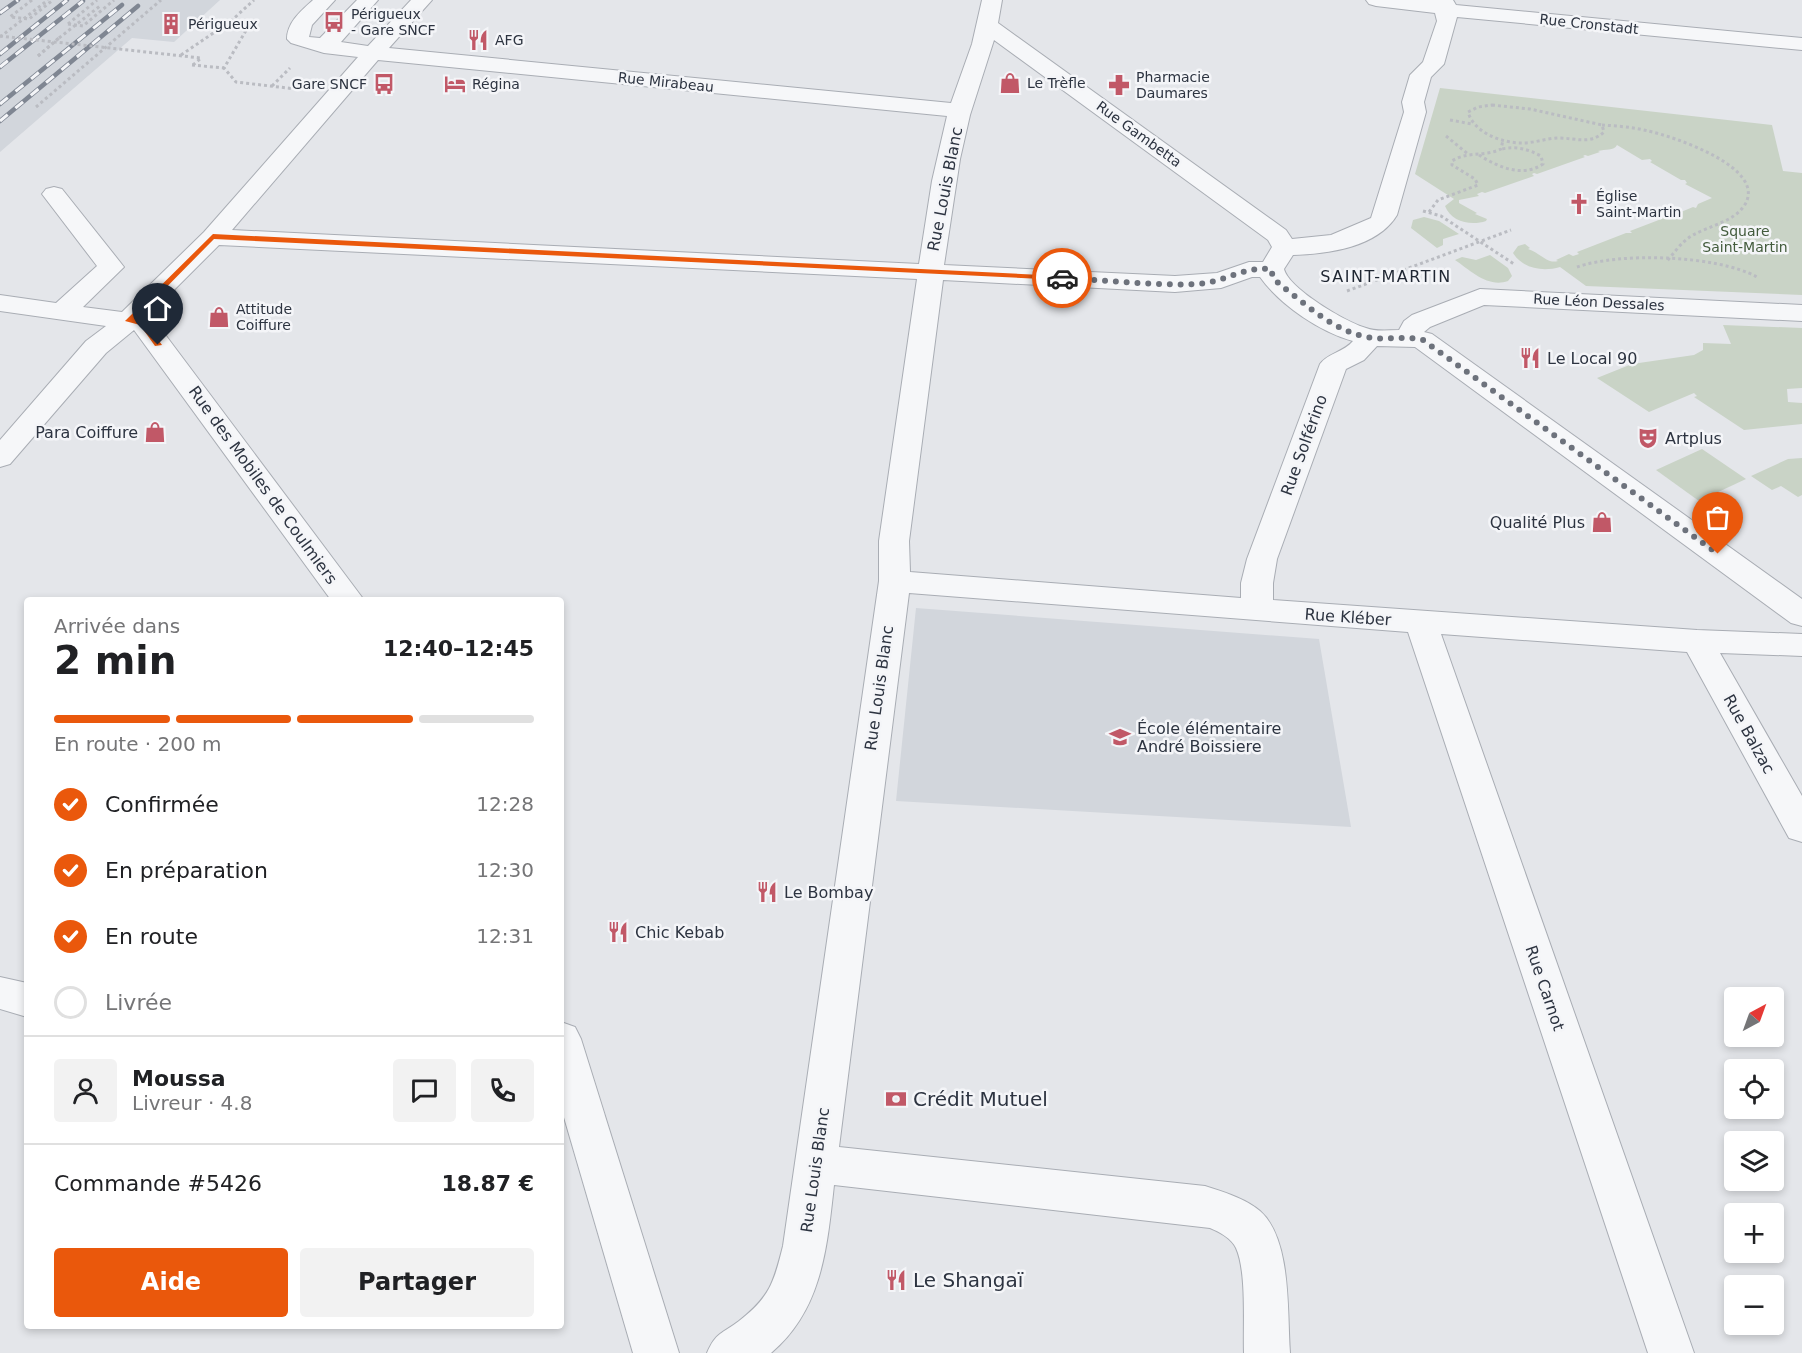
<!DOCTYPE html>
<html lang="fr">
<meta charset="utf-8">
<style>
body{margin:0;font-family:"DejaVu Sans",sans-serif;background:#f2f2f2;color:#202124;height:100vh;display:flex;flex-direction:column;font-size:22px;white-space:nowrap}
*{box-sizing:border-box;margin:0}
p{font-size:20px;color:#757577}
.icon{flex:none;width:33px;height:33px;fill:none;stroke:currentColor;stroke-width:2;stroke-linecap:round;stroke-linejoin:round}
.map{position:relative;flex:1;overflow:hidden}
.drawer{position:absolute;left:24px;top:597px;width:540px;height:732px;display:flex;flex-direction:column;background:#fff;border-radius:6px;box-shadow:0 3px 9px #0003}
.drawer>*{flex:none}
.needle{width:39px;rotate:41deg}
.tools{position:absolute;left:1724px;top:987px;display:grid;gap:12px}
.tools a{display:grid;place-items:center;width:60px;height:60px;border-radius:6px;background:#fff;box-shadow:0 3px 9px #0003;font-size:30px}
.pin{position:absolute;display:grid;place-items:center;width:51px;height:51px;color:#fff;margin:-62px -26px;border-radius:50% 50% 50% 0;rotate:-45deg;box-shadow:0 0 6px #0007}
.pin .icon{rotate:45deg}
.courier{position:absolute;display:grid;place-items:center;width:60px;height:60px;margin:-30px;border:4px solid #ea580c;border-radius:50%;background:#fff;color:#222;box-shadow:0 2px 8px #0007}
.overview em{font-style:normal;font-weight:700}
.overview div{display:flex;flex-direction:column-reverse}
.overview{display:flex;align-items:center;justify-content:space-between;height:102px;padding:0 30px}
h1{font-size:39px;font-weight:700;line-height:45px}
.bar{display:grid;grid-template-columns:repeat(4,1fr);gap:9px 6px;align-content:center;height:72px;padding:0 30px}
.bar i{height:8px;border-radius:4px;background:#e0e0e0}
.bar .on{background:#ea580c}
.bar p{grid-column:span 4}
.line{display:flex;align-items:center;gap:15px;padding:0 30px;border-top:2px solid #e0e0e0}
.line div{flex:1}
.round{display:grid;place-items:center;flex:none;width:63px;height:63px;border-radius:6px;background:#f2f2f2}
ol{padding:0 30px;list-style:none}
li{display:flex;align-items:center;gap:18px;height:66px}
li p{margin-inline-start:auto}
li .icon{padding:6px;border-radius:50%;background:#ea580c;color:#fff;stroke-width:4}
li:last-child{color:#757577}
li i{width:33px;height:33px;border:3px solid #e0e0e0;border-radius:50%}
.cta{display:flex;gap:12px;margin-top:auto;padding:12px 30px}
.cta a{flex:1;height:69px;border-radius:6px;background:#ea580c;color:#fff;font-size:24px;font-weight:700;line-height:69px;text-align:center}
.cta a+a{background:#f2f2f2;color:#202124}
.map>svg:first-child{display:block}
.built{fill:#d2d6dc}
.green{fill:#c9d3c6}
.lines{fill:none;stroke-linecap:round;stroke-linejoin:round}
.minor-casing{stroke:#a9adb4;stroke-width:2}
.path{stroke:#babcc2;stroke-width:3;stroke-dasharray:3 3;stroke-linecap:butt}
.minor{fill:#f6f7f9;fill-rule:evenodd}
.rail-casing{stroke:#7f8692;stroke-width:4.5}
.rail{stroke:#f4f5f8;stroke-width:3;stroke-dasharray:10;stroke-linecap:butt}
.path-bridge{stroke:#babcc2;stroke-width:3;stroke-dasharray:3 3;stroke-linecap:butt}
.route{fill:#ea580c}
.done{stroke:#6d727c;stroke-width:6;stroke-dasharray:0 10.8}
.labels{text-anchor:middle;dominant-baseline:central;stroke-width:5;stroke-linejoin:round;paint-order:stroke}
.far-poi-label{font-size:14px;fill:#2d3441;stroke:#f4f5f8;text-anchor:start}
.far-street-label{font-size:14px;fill:#2d3441;stroke:#f4f5f8}
.far-park-label{font-size:14px;fill:#425b3c;stroke:#f4f5f8}
.street-label{font-size:16px;fill:#2d3441;stroke:#f4f5f8}
.far-quarter-label{font-size:16px;letter-spacing:1.5px;fill:#1f2632;stroke:#f4f5f8}
.poi-label{font-size:16px;fill:#2d3441;stroke:#f4f5f8;text-anchor:start}
.near-poi-label{font-size:20px;fill:#2d3441;stroke:#f4f5f8;text-anchor:start}
</style>
<div class="map">
<svg width="1802" height="1353" viewBox="0 0 1802 1353">
<rect width="100%" height="100%" fill="#e4e6ea"/>
<g class="built">
<path d="M 0,0 L 220,0 L 174,42 L 132,38 L 0,152 Z"/>
<path d="M 916,608 L 1319,639 L 1351,827 L 896,801 Z"/>
</g>
<g class="green">
<path d="M 1440,88 L 1772,125 L 1783,171 L 1802,173 L 1802,295 L 1586,286 L 1560,267 C 1543,272 1523,269 1513,253 L 1518,246 L 1525,244 L 1530,248 L 1528,249 C 1542,254 1547,264 1558,261 L 1556,260 L 1569,254 L 1573,256 L 1579,254 L 1577,252 L 1626,233 L 1632,233 L 1630,231 L 1677,213 L 1680,214 L 1683,213 L 1681,212 L 1693,207 L 1696,208 L 1698,204 L 1712,198 L 1685,184 L 1687,183 L 1685,180 L 1681,180 L 1650,162 L 1652,161 L 1650,159 L 1642,160 L 1617,145 C 1614,151 1605,149 1598,151 L 1600,152 L 1588,156 L 1585,155 L 1583,156 L 1585,157 L 1537,174 L 1534,173 L 1532,174 L 1534,176 L 1485,193 L 1482,192 L 1477,194 L 1479,196 L 1459,200 L 1459,203 L 1477,213 L 1475,214 L 1487,219 L 1486,221 C 1471,226 1451,222 1445,206 L 1454,199 L 1415,174 Z"/>
<path d="M 1424,217 L 1439,221 L 1459,234 L 1443,239 L 1443,245 L 1437,248 L 1411,228 L 1413,220 Z"/>
<path d="M 1490,255 L 1508,268 L 1512,276 L 1508,281 C 1488,288 1471,271 1455,260 L 1462,257 L 1476,260 Z"/>
<path d="M 1723,325 L 1802,328 L 1802,388 L 1787,389 L 1788,402 L 1802,403 L 1802,424 L 1744,430 L 1694,397 L 1697,396 L 1694,393 L 1649,412 L 1597,378 L 1632,364 L 1694,355 L 1703,350 L 1703,343 L 1731,344 Z"/>
<path d="M 1702,449 L 1746,479 L 1699,501 L 1656,470 Z"/>
<path d="M 1802,458 L 1802,495 L 1798,497 L 1781,486 L 1772,490 L 1751,476 L 1788,459 Z"/>
</g>
<g class="lines">
<defs>
<g id="minor">
<path d="M 313,0 L 335,0 L 312,25 L 309,37 L 320,38 L 357,0 L 378,0 L 341,42 L 368,46 L 411,0 L 432,0 L 389,48 L 951,103 L 972,44 L 982,0 L 1002,0 L 998,23 L 1286,230 L 1292,239 L 1331,235 L 1371,218 L 1404,112 L 1402,102 L 1410,75 L 1423,62 L 1437,21 L 1435,13 L 1376,6 L 1369,4 L 1366,0 L 1453,0 L 1456,5 L 1802,38 L 1802,50 L 1457,17 L 1444,64 L 1431,77 L 1424,102 L 1426,112 L 1397,215 C 1378,247 1328,254 1293,255 L 1284,269 C 1289,289 1346,322 1366,328 C 1376,332 1388,330 1399,330 L 1404,321 L 1412,315 L 1480,289 L 1802,305 L 1802,321 L 1484,305 L 1430,327 L 1424,332 L 1432,334 L 1802,599 L 1802,626 L 1791,623 L 1415,347 L 1377,346 L 1364,360 L 1346,369 L 1277,559 L 1273,583 L 1273,600 L 1697,630 L 1802,634 L 1802,656 L 1720,653 L 1802,796 L 1802,842 L 1789,838 L 1687,652 L 1441,634 L 1694,1353 L 1648,1353 L 1408,632 L 909,593 L 839,1147 L 1205,1186 C 1223,1192 1245,1198 1260,1211 C 1292,1239 1287,1313 1290,1353 L 1244,1353 C 1243,1326 1247,1272 1236,1248 C 1232,1239 1220,1232 1210,1228 L 834,1185 C 827,1248 822,1310 771,1353 L 707,1353 C 716,1332 722,1334 739,1321 C 770,1297 774,1282 783,1246 L 879,581 L 879,541 L 917,279 L 219,245 L 148,316 L 152,317 L 364,600 L 331,600 L 134,330 L 106,353 L 10,464 L 0,467 L 0,440 L 86,341 L 106,326 L 0,311 L 0,295 L 56,303 L 97,266 L 42,194 L 46,189 L 54,187 L 62,189 L 124,267 L 83,307 L 122,312 L 204,232 L 358,57 L 324,53 L 291,43 L 287,39 C 287,22 302,10 313,0 ZM 994,40 L 1268,240 L 1272,247 L 1263,262 L 1249,262 L 1217,273 L 1175,276 L 944,265 L 960,159 L 970,115 ZM 378,60 L 947,116 L 932,181 L 919,264 L 232,230 ZM 1252,277 L 1260,277 C 1280,305 1320,332 1353,341 C 1344,352 1328,353 1320,364 L 1247,559 L 1241,583 L 1241,598 L 910,572 L 909,541 L 943,280 L 1175,292 L 1221,288 Z"/>
<path d="M 0,977 L 27,983 L 27,1017 L 0,1009 Z"/>
<path d="M 561,1022 L 575,1027 L 581,1039 L 679,1353 L 633,1353 L 561,1107 Z"/>
</g>
</defs>
<use href="#minor" class="minor-casing"/>
<g class="path">
<path d="M 32,0 L 10,17 L 29,19 L 53,0"/>
<path d="M 231,21 L 251,22 L 224,68 L 236,82 L 296,89"/>
<path d="M 68,24 L 83,26 L 114,0"/>
<path d="M 68,24 L 97,0"/>
<path d="M 0,37 L 48,0"/>
<path d="M 59,38 L 100,6"/>
<path d="M 181,55 L 231,21 L 254,0"/>
<path d="M 38,56 L 60,37"/>
<path d="M 192,65 L 224,68"/>
<path d="M 193,65 L 201,58"/>
<path d="M 272,86 L 290,68"/>
<path d="M 1492,105 L 1530,109 L 1602,125 L 1604,132 C 1590,145 1576,138 1559,138 C 1547,138 1535,143 1522,143 C 1502,143 1474,133 1468,112 L 1478,107 Z"/>
<path d="M 36,107 L 161,0"/>
<path d="M 1450,120 L 1472,124"/>
<path d="M 1602,125 C 1617,126 1633,127 1648,131 C 1672,136 1770,168 1744,206 C 1733,222 1709,226 1693,235 C 1682,241 1675,252 1667,261"/>
<path d="M 1446,136 L 1468,154"/>
<path d="M 1479,155 C 1498,167 1522,178 1543,164 L 1541,156 C 1528,149 1516,146 1502,149"/>
<path d="M 1423,211 L 1441,216 L 1514,264"/>
<path d="M 1429,212 L 1438,200 L 1478,185 L 1475,179 L 1452,165 L 1452,161 C 1467,151 1485,157 1501,149 L 1503,140"/>
<path d="M 1577,267 C 1620,252 1717,255 1757,277"/>
<path d="M 1347,291 L 1511,230"/>
</g>
<use href="#minor" class="minor"/>
<defs>
<g id="rail">
<path d="M 0,13 L 18,0"/>
<path d="M 0,54 L 67,0"/>
<path d="M 0,67 L 83,1"/>
<path d="M 0,104 L 122,5"/>
<path d="M 0,121 L 138,6"/>
</g>
</defs>
<use href="#rail" class="rail-casing"/>
<use href="#rail" class="rail"/>
<g class="path-bridge">
<path d="M 0,36 L 201,58"/>
<path d="M 38,56 L 59,38"/>
</g>
</g>
<path class="route" d="M 213,234 L 1062,276 L 1066,278 L 1062,280 L 214,239 L 135,319 L 145,321 L 162,345 L 155,346 L 140,325 L 125,321 Z"/>
<g class="lines">
<path class="done" d="M 1062,278 C 1107,280 1153,286 1198,284 C 1224,282 1245,266 1271,269 L 1273,277 L 1279,284 C 1306,304 1333,331 1367,337 C 1386,341 1404,335 1423,340 L 1718,554"/>
</g>
<defs>
<symbol id="bus-bare" viewBox="-9 -9 18 18"><path d="M-5-6H5V4H4V6H2V4H-2V6H-4V4H-5ZM-3.5-4V0h7V-4ZM-3.5 1.2v1.5H-2V1.2ZM2 1.2v1.5H3.5V1.2Z" fill="#c15867" stroke="#f4f5f8" stroke-width="2.5" paint-order="stroke"/></symbol>
<symbol id="building-bare" viewBox="-9 -9 18 18"><path d="M-4-6H4V6H1V3H-1V6H-4ZM-2.5-4.3h1.7v1.8h-1.7ZM.8-4.3h1.7v1.8H.8ZM-2.5-1h1.7V.8h-1.7ZM.8-1h1.7V.8H.8Z" fill="#c15867" stroke="#f4f5f8" stroke-width="2.5" paint-order="stroke"/></symbol>
<symbol id="restaurant-bare" viewBox="-9 -9 18 18"><path d="M-5-6h1v4h1v-4h1v4h1v-4h1v5L-1.5 .5V6h-2V.5L-5-1ZM5-6V6H3V1.5H1.5Q1.5-4 5-6Z" fill="#c15867" stroke="#f4f5f8" stroke-width="2.5" paint-order="stroke"/></symbol>
<symbol id="shop-bare" viewBox="-9 -9 18 18"><path d="M-5-2.5h2.3a2.7 3.5 0 0 1 5.4 0H5L5.5 6h-11ZM-1.5-2.5h3a1.5 2.3 0 0 0-3 0Z" fill="#c15867" stroke="#f4f5f8" stroke-width="2.5" paint-order="stroke"/></symbol>
<symbol id="hotel-bare" viewBox="-9 -9 18 18"><path d="M-6-4.5h1.5V1H6V5H4.5V3h-9V5H-6ZM-4 0a1.8 1.8 0 1 1 3.6 0ZM.5 0V-2.5h3Q6-2.5 6 0Z" fill="#c15867" stroke="#f4f5f8" stroke-width="2.5" paint-order="stroke"/></symbol>
<symbol id="pharmacy-bare" viewBox="-9 -9 18 18"><path d="M-2-6h4v4h4v4h-4v4h-4v-4h-4v-4h4Z" fill="#c15867" stroke="#f4f5f8" stroke-width="2.5" paint-order="stroke"/></symbol>
<symbol id="church-bare" viewBox="-9 -9 18 18"><path d="M-1.2-6h2.4v3.5h3.3v2.4h-3.3V6h-2.4V-.1h-3.3v-2.4h3.3Z" fill="#c15867" stroke="#f4f5f8" stroke-width="2.5" paint-order="stroke"/></symbol>
<symbol id="theatre-bare" viewBox="-9 -9 18 18"><path d="M-5-5.5Q0-4 5-5.5V0Q5 5 0 6Q-5 5-5 0ZM-3.3-2.5H-1v1.5H-3.3ZM1-2.5H3.3v1.5H1ZM-2.8 1Q0 5.5 2.8 1Z" fill="#c15867" stroke="#f4f5f8" stroke-width="2.5" paint-order="stroke"/></symbol>
<symbol id="school-bare" viewBox="-9 -9 18 18"><path d="M0-5L7-2L0 1L-7-2ZM-4 1L0 2.5L4 1V4Q0 6-4 4Z" fill="#c15867" stroke="#f4f5f8" stroke-width="2.5" paint-order="stroke"/></symbol>
<symbol id="bank-bare" viewBox="-9 -9 18 18"><path d="M-6-4H6V4H-6ZM0-2.3a2.3 2.3 0 1 0 0 4.6a2.3 2.3 0 1 0 0-4.6Z" fill="#c15867" stroke="#f4f5f8" stroke-width="2.5" paint-order="stroke"/></symbol>
</defs>
<g fill-rule="evenodd">
<use href="#bus-bare" x="319" y="7" width="30" height="30"/>
<use href="#building-bare" x="156" y="9" width="30" height="30"/>
<use href="#restaurant-bare" x="463" y="25" width="30" height="30"/>
<use href="#shop-bare" x="995" y="68" width="30" height="30"/>
<use href="#bus-bare" x="369" y="69" width="30" height="30"/>
<use href="#hotel-bare" x="440" y="69" width="30" height="30"/>
<use href="#pharmacy-bare" x="1104" y="70" width="30" height="30"/>
<use href="#church-bare" x="1564" y="189" width="30" height="30"/>
<use href="#shop-bare" x="204" y="302" width="30" height="30"/>
<use href="#restaurant-bare" x="1515" y="343" width="30" height="30"/>
<use href="#shop-bare" x="140" y="417" width="30" height="30"/>
<use href="#theatre-bare" x="1633" y="423" width="30" height="30"/>
<use href="#shop-bare" x="1587" y="507" width="30" height="30"/>
<use href="#school-bare" x="1105" y="722" width="30" height="30"/>
<use href="#restaurant-bare" x="752" y="877" width="30" height="30"/>
<use href="#restaurant-bare" x="603" y="917" width="30" height="30"/>
<use href="#bank-bare" x="881" y="1084" width="30" height="30"/>
<use href="#restaurant-bare" x="881" y="1265" width="30" height="30"/>
</g>
<g class="labels">
<g class="far-poi-label">
<text x="351" y="14">Périgueux<tspan x="351" dy="16">- Gare SNCF</tspan></text>
<text x="188" y="24">Périgueux</text>
<text x="495" y="40">AFG</text>
<text x="1136" y="77">Pharmacie<tspan x="1136" dy="16">Daumares</tspan></text>
<text x="1027" y="83">Le Trèfle</text>
<text x="367" y="84" text-anchor="end">Gare SNCF</text>
<text x="472" y="84">Régina</text>
<text x="1596" y="196">Église<tspan x="1596" dy="16">Saint-Martin</tspan></text>
<text x="236" y="309">Attitude<tspan x="236" dy="16">Coiffure</tspan></text>
</g>
<g class="far-street-label">
<text transform="translate(1589 24) rotate(6)">Rue Cronstadt</text>
<text transform="translate(666 82) rotate(6)">Rue Mirabeau</text>
<text transform="translate(1139 134) rotate(36)">Rue Gambetta</text>
<text transform="translate(1599 302) rotate(3)">Rue Léon Dessales</text>
</g>
<g class="far-park-label">
<text x="1745" y="231">Square<tspan x="1745" dy="16">Saint-Martin</tspan></text>
</g>
<g class="street-label">
<text transform="translate(945 189) rotate(-79)">Rue Louis Blanc</text>
<text transform="translate(1304 445) rotate(-70)">Rue Solférino</text>
<text transform="translate(263 485) rotate(54)">Rue des Mobiles de Coulmiers</text>
<text transform="translate(1348 617) rotate(4)">Rue Kléber</text>
<text transform="translate(879 688) rotate(-82)">Rue Louis Blanc</text>
<text transform="translate(1749 734) rotate(61)">Rue Balzac</text>
<text transform="translate(1545 988) rotate(71)">Rue Carnot</text>
<text transform="translate(815 1170) rotate(-82)">Rue Louis Blanc</text>
</g>
<g class="far-quarter-label">
<text x="1386" y="276">SAINT-MARTIN</text>
</g>
<g class="poi-label">
<text x="1547" y="358">Le Local 90</text>
<text x="138" y="432" text-anchor="end">Para Coiffure</text>
<text x="1665" y="438">Artplus</text>
<text x="1585" y="522" text-anchor="end">Qualité Plus</text>
<text x="1137" y="728">École élémentaire<tspan x="1137" dy="18">André Boissiere</tspan></text>
<text x="784" y="892">Le Bombay</text>
<text x="635" y="932">Chic Kebab</text>
</g>
<g class="near-poi-label">
<text x="913" y="1099">Crédit Mutuel</text>
<text x="913" y="1280">Le Shangaï</text>
</g>
</g>
</svg>
<div class="tools">
<a><svg class="needle" viewBox="-14 -14 28 28"><path d="M0-13l5 13h-10z" fill="#e53935"/><path d="M0 13l5-13h-10z" fill="#757577"/></svg></a>
<a><svg class="icon" aria-label="locate" viewBox="0 0 24 24"><circle cx="12" cy="12" r="6"/><path d="M12 2v4M12 18v4M2 12h4M18 12h4"/></svg></a>
<a><svg class="icon" aria-label="layers" viewBox="0 0 24 24"><path d="M12 4l9 5-9 5-9-5zM3 14l9 5 9-5"/></svg></a>
<a>+</a>
<a>−</a>
</div>
<div class="pin" style="left:1718px;top:554px;background:#ea580c"><svg class="icon" aria-label="bag" viewBox="0 0 24 24"><path d="M5 8h14l-1 12H6zM9 8a3 3 0 0 1 6 0"/></svg></div>
<div class="pin" style="left:158px;top:345px;background:#1f2937"><svg class="icon" aria-label="home" viewBox="0 0 24 24"><path d="M3 11l9-7 9 7M6 9v11h12V9"/></svg></div>
<div class="courier" style="left:1062px;top:278px"><svg class="icon" aria-label="car" viewBox="0 0 24 24"><path d="M5 17H2v-5l4-1 3-4h7l3 4 3 1v5h-3M9 17h6M6 11h13"/><circle cx="7" cy="17" r="2"/><circle cx="17" cy="17" r="2"/></svg></div>
<section class="drawer">
<div class="overview"><div><h1>2 min</h1><p>Arrivée dans</p></div><em>12:40–12:45</em></div>
<div class="bar"><i class="on"></i><i class="on"></i><i class="on"></i><i></i><p>En route · 200 m</p></div>
<ol>
<li><svg class="icon" aria-label="check" viewBox="0 0 24 24"><path d="M5 12l5 5 9-10"/></svg>Confirmée<p>12:28</p></li>
<li><svg class="icon" aria-label="check" viewBox="0 0 24 24"><path d="M5 12l5 5 9-10"/></svg>En préparation<p>12:30</p></li>
<li><svg class="icon" aria-label="check" viewBox="0 0 24 24"><path d="M5 12l5 5 9-10"/></svg>En route<p>12:31</p></li>
<li><i></i>Livrée</li>
</ol>
<div class="line" style="height:108px"><a class="round"><svg class="icon" aria-label="person" viewBox="0 0 24 24"><circle cx="12" cy="8" r="4"/><path d="M4 21q1-7 8-7t8 7"/></svg></a><div><b>Moussa</b><p>Livreur · 4.8</p></div><a class="round"><svg class="icon" aria-label="chat" viewBox="0 0 24 24"><path d="M4 5h16v11H9l-5 4z"/></svg></a><a class="round"><svg class="icon" aria-label="phone" viewBox="0 0 24 24"><path d="M5 4h4l2 5-3 2q2 4 5 5l2-3 5 2v4C11 20 4 13 5 4z"/></svg></a></div>
<div class="line" style="height:78px"><div>Commande #5426</div><b>18.87 €</b></div>
<div class="cta"><a>Aide</a><a>Partager</a></div>
</section>
</div>
